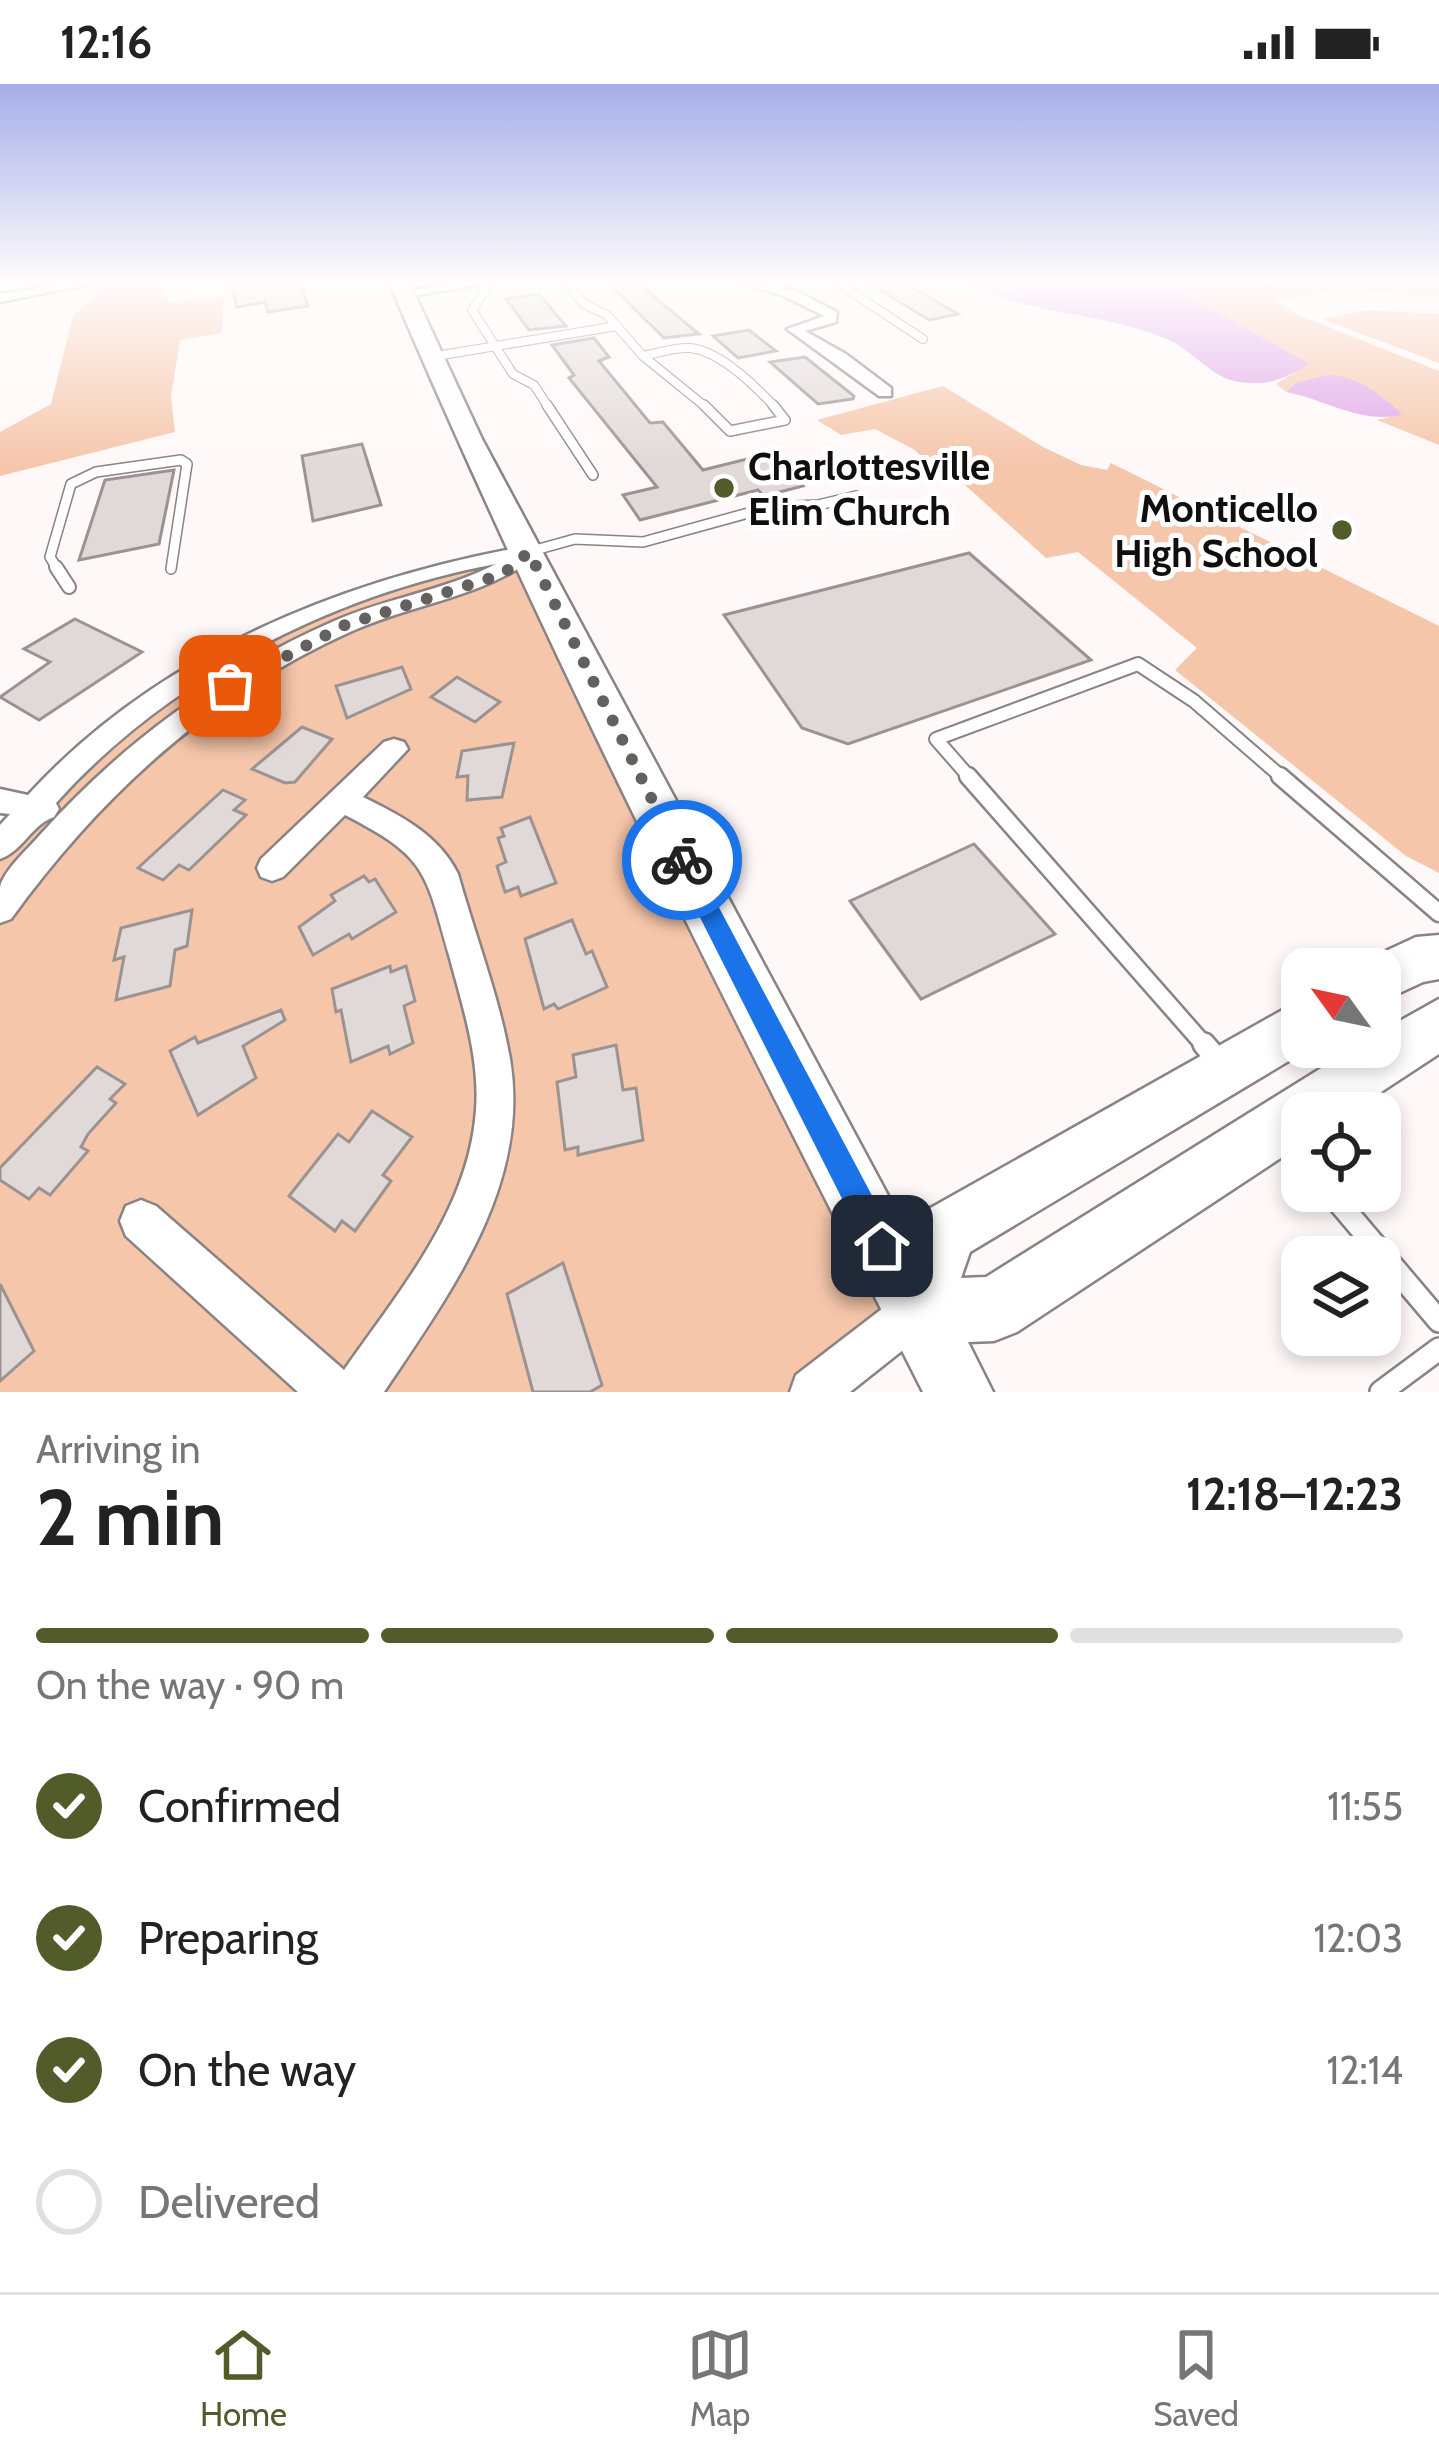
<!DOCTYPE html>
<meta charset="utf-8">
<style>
body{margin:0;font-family:Cabin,sans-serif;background:#f6f6f6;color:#222;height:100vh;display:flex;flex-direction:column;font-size:45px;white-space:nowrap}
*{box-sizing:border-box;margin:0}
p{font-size:39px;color:#767676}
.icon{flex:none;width:66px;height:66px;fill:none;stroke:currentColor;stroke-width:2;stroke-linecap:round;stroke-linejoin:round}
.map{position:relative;height:1308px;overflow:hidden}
.drawer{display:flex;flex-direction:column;background:#fff;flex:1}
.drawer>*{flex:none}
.needle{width:78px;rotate:303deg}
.fabs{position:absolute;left:1281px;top:864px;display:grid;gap:24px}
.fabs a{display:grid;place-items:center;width:120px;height:120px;border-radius:24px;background:#fff;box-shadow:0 6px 18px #0003;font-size:60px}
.pin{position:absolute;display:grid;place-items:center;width:102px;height:102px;color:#fff;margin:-51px;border-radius:24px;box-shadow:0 6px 18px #0006}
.courier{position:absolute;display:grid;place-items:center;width:120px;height:120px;margin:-60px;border:9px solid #1a73e8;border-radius:50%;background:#fff;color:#222;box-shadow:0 3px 15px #0007}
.head em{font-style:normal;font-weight:800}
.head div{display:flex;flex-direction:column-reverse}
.head{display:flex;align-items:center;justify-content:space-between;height:204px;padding:0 36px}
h1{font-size:78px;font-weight:800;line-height:90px}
.bar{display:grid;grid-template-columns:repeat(4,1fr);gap:18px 12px;align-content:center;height:144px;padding:0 36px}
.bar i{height:15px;border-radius:9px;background:#e0e0e0}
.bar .selected{background:#525c2b}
.bar p{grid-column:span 4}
ol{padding:0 36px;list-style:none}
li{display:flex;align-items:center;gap:36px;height:132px}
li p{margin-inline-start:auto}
li .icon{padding:12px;border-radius:50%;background:#525c2b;color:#fff;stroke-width:4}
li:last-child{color:#767676}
li i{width:66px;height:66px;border:6px solid #e0e0e0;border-radius:50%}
.status{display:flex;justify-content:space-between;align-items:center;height:84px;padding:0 60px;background:#fff;direction:ltr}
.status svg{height:33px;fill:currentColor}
.menu{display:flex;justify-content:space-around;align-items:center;height:168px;border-top:3px solid #e0e0e0;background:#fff;font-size:33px;color:#767676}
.menu a{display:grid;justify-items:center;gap:6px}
.menu .selected{color:#525c2b}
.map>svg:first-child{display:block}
.green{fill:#f6c6aa}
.water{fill:#e0a6e8}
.building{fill:#e1d9d7;stroke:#9b9392;stroke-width:3}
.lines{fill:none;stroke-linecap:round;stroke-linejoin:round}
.lane-far4-casing{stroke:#8a8283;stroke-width:10}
.lane-far3-casing{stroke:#8a8283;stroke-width:12}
.lane-far2-casing{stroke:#8a8283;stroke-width:16}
.lane-far1-casing{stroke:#8a8283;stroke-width:21}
.lane-casing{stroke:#8a8283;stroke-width:26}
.street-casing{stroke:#8a8283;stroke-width:5}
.secondary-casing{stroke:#8a8283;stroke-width:5}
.lane-far4{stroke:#fff;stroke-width:8}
.lane-far3{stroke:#fff;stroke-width:9}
.lane-far2{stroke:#fff;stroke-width:12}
.lane-far1{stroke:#fff;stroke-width:16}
.lane{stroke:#fff;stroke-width:21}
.street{fill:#fff;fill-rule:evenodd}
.secondary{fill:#fff;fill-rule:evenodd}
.route{fill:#1a73e8}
.done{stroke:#646060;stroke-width:12;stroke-dasharray:0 21.6}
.poi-dot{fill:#525c2b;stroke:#fff;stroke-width:4.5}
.labels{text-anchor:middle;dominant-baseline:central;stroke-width:10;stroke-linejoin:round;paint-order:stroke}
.far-poi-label{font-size:39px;font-weight:bold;fill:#110e0e;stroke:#fff;text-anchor:start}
</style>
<div class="status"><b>12:16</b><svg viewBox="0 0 49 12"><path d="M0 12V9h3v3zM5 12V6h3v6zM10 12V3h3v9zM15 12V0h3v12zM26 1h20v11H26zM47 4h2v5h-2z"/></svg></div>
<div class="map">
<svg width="1439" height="1308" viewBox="0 0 1439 1308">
<rect width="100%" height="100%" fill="#fff8f9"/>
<g class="green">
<path d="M 153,198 L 171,219 L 224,212 L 222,249 L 180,256 L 171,313 L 175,348 L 0,392 L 0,348 L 51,320 L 73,232 L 107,199 Z"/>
<path d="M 1164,198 L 1439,198 L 1439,213 L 1341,205 L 1274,217 L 1296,230 L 1439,287 L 1439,361 L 1377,336 L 1401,330 L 1295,299 L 1286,308 L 1276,300 L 1308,280 Z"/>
<path d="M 1367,226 L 1439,230 L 1439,279 L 1322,235 Z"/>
<path d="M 943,302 L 1043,363 L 1081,381 L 1107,386 L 1111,379 L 1439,542 L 1439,789 L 1406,772 L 1175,586 L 1197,564 L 1078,468 L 1046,474 L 965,401 L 936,388 L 915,366 L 875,345 L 841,351 L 817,336 Z"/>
<path d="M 528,468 L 916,1227 L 813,1308 L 0,1308 L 0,762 L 156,619 L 344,516 Z"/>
</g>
<g class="water">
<path d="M 963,198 L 1164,198 L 1309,280 C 1284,295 1269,302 1240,298 C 1214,296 1192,266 1169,256 C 1103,227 1026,232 963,198 Z"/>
<path d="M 1328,291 C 1357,292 1382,310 1402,331 C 1360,340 1327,316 1286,308 L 1295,299 Z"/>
</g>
<g class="building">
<path d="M 231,198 L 299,198 L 308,222 L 268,228 L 265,218 L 237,223 Z"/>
<path d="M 607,198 L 636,198 L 699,250 L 664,254 Z"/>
<path d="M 867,198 L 903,198 L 958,230 L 929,236 Z"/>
<path d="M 539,210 L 566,242 L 529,246 L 506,215 Z"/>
<path d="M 749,246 L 776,267 L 738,274 L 713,252 Z"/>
<path d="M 594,254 L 609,273 L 599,277 L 650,339 L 663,338 L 703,386 L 771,369 L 803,402 L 764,412 L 758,406 L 640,436 L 623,411 L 657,403 L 569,294 L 574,291 L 552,261 Z"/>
<path d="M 805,273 L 854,312 L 853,315 L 818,320 L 770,278 Z"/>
<path d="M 362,360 L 381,421 L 313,437 L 302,372 Z"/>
<path d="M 174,386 L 159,460 L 79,476 L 105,396 Z"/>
<path d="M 969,469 L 1091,576 L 848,660 L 802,644 L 724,531 Z"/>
<path d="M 75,535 L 142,568 L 39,636 L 0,613 L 50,578 L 24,565 Z"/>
<path d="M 402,583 L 411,605 L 347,634 L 336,602 Z"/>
<path d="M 457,593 L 474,603 L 500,618 L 475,638 L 431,613 Z"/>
<path d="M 302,643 L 332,655 L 295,698 L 285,699 L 252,685 Z"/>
<path d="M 514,659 L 502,713 L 467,716 L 468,692 L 457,693 L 462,667 Z"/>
<path d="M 223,706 L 245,716 L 234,726 L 246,731 L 189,786 L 179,781 L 163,796 L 138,784 Z"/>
<path d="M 530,733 L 556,799 L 521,812 L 518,803 L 505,808 L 497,782 L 506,778 L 498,754 L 504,752 L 501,744 Z"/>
<path d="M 974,760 L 1055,850 L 921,915 L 850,817 Z"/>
<path d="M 364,792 L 369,798 L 375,795 L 396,828 L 352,855 L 349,850 L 313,871 L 299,843 L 335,817 L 331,811 Z"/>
<path d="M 192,826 L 187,862 L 175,866 L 170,902 L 116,916 L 124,873 L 114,876 L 121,844 Z"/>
<path d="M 572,836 L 586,870 L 592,867 L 607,903 L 558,925 L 554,920 L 544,925 L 525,855 Z"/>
<path d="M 390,882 L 391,888 L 406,882 L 415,917 L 404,922 L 413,959 L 390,970 L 388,962 L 351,978 L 341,926 L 336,928 L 332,905 Z"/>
<path d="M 281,926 L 285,936 L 243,962 L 256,994 L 198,1031 L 170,967 L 195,953 L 198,959 Z"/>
<path d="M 616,961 L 623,1006 L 636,1004 L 643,1056 L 578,1071 L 578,1063 L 565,1066 L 557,998 L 576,993 L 573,971 Z"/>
<path d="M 97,983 L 125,1000 L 110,1015 L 116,1019 L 88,1050 L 81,1063 L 88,1067 L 50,1111 L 39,1104 L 29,1115 L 0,1096 L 0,1084 Z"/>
<path d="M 372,1027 L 412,1053 L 383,1091 L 391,1097 L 355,1147 L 342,1137 L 335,1147 L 289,1112 L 338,1050 L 349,1058 Z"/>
<path d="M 563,1179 L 602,1301 L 590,1308 L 533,1308 L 507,1210 Z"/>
<path d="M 0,1200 L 34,1267 L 0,1297 Z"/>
</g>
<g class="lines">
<defs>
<g id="lane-far4">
<path d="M 482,198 L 486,206 L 472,226 L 513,290 L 534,301 L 549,324"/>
<path d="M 565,198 L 584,220 L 607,231 L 643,272"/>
<path d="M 836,198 L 923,255"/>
<path d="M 773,204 L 784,198"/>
<path d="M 436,272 L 617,242"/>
<path d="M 707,324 L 643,272 C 657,269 676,263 690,264 C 721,267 757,304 776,324"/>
</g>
<g id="lane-far3">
<path d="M 547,321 L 593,391"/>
<path d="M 704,321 L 730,347 L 785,336 L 773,321"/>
<path d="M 528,468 L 575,455 L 643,458 L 770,423 L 818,421 L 856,412"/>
<path d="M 58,486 L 50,473 L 71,400 L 96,388 L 181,376 L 187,380 L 171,485"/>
</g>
<g id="lane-far2">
<path d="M 56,483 L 69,503"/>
<path d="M 971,695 L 936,655 L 1138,580 L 1194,617 L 1284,695"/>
</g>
<g id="lane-far1">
<path d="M 968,692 L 1206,963"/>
<path d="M 1280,692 L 1439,829"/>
</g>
<g id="lane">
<path d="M 1204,960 L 1221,980"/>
<path d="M 1284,1053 L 1302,1074"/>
<path d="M 1329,1107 L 1439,1237"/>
<path d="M 1381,1308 L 1439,1265"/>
</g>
<g id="street">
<path d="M 73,198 L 100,198 L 0,218 L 0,210 Z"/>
<path d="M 462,198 L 496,198 L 405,213 L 398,209 Z"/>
<path d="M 739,198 L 794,206 L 837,228 L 836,238 L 805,247 L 846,270 L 891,304 L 891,312 L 879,312 L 787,245 L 824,232 L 784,212 Z"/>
<path d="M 528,462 L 536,463 L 536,473 C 480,514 412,520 350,548 C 210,611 100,712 11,835 L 0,839 C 0,828 0,813 0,803 C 4,786 27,766 39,752 C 120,661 220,587 332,538 C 385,514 444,507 496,480 C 333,510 167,595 56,719 L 59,725 L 54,733 C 31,741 23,767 0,775 L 0,741 L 10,730 L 0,729 L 0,705 L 28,711 C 158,569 343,495 528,462 Z"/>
<path d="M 394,655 L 404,658 L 408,665 L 363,713 C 400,731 439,751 458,790 C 475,851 499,912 510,975 C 531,1101 450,1209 384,1308 L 298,1308 L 126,1152 L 120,1137 L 126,1122 L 141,1116 L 156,1122 L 344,1286 C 399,1207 469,1126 476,1026 C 480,974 462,920 449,871 C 425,787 427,773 345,731 L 283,793 L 272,797 L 261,793 L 257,784 L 261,775 L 384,658 Z"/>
<path d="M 916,1205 L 932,1211 L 938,1227 L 932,1243 L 850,1308 L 790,1308 L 796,1291 L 900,1211 Z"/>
</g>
<g id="secondary">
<path d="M 389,198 L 409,198 L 482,355 L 913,1158 L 927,1126 L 1302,915 L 1302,963 L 1312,963 L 970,1168 L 961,1194 L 986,1193 L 1355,963 L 1380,963 L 1380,948 L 1439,915 L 1439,970 L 1349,1029 L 1302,1029 L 1302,1060 L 1017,1248 L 994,1257 L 968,1258 L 993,1308 L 923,1308 C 738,942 549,575 389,198 Z"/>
<path d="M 1439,851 L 1439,895 L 1423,898 L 1380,918 L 1380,885 L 1360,885 L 1362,878 L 1416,853 Z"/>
</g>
</defs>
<use href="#lane-far4" class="lane-far4-casing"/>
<use href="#lane-far3" class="lane-far3-casing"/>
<use href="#lane-far2" class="lane-far2-casing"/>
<use href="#lane-far1" class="lane-far1-casing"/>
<use href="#lane" class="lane-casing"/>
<use href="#street" class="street-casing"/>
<use href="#secondary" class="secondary-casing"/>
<use href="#lane-far4" class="lane-far4"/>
<use href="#lane-far3" class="lane-far3"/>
<use href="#lane-far2" class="lane-far2"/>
<use href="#lane-far1" class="lane-far1"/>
<use href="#lane" class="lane"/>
<use href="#street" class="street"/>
<use href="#secondary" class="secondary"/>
</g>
<linearGradient id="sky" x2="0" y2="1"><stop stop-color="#a5aee8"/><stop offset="0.52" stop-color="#fffcfc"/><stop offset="1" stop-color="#fffcfc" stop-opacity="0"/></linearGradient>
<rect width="1439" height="381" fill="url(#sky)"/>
<path class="route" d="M 682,767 L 690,769 L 893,1151 L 897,1162 L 893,1172 L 882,1177 L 871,1172 L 671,776 Z"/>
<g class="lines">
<path class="done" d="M 230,602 L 345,541 L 503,490 L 529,468 L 682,776"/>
</g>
<g class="poi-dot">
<circle cx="724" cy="404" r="12"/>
<circle cx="1342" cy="446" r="12"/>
</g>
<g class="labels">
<g class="far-poi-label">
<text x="748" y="382">Charlottesville<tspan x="748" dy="45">Elim Church</tspan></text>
<text x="1318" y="424" text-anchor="end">Monticello<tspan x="1318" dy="45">High School</tspan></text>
</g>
</g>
</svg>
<div class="fabs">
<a><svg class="needle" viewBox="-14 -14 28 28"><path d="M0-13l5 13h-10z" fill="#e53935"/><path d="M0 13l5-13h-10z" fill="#767676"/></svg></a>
<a><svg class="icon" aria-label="locate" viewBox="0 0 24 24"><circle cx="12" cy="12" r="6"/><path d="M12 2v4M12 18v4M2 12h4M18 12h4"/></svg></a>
<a><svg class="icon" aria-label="layers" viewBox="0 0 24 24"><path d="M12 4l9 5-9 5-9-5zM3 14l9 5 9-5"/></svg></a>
</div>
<div class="pin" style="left:230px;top:602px;background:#ea580c"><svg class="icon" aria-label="bag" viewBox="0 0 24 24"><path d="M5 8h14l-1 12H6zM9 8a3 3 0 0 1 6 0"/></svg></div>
<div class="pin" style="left:882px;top:1162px;background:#1f2937"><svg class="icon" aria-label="home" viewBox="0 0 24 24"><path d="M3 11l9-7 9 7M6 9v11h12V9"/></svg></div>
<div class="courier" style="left:682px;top:776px"><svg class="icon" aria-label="bike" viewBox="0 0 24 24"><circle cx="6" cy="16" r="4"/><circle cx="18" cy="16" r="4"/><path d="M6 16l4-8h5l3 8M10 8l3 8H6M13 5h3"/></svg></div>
</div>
<section class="drawer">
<div class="head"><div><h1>2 min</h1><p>Arriving in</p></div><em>12:18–12:23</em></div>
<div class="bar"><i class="selected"></i><i class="selected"></i><i class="selected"></i><i></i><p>On the way · 90 m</p></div>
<ol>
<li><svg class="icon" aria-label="check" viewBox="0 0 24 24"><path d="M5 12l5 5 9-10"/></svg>Confirmed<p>11:55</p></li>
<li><svg class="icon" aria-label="check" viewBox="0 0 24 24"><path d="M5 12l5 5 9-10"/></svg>Preparing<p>12:03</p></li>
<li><svg class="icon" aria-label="check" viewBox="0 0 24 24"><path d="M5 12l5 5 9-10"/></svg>On the way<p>12:14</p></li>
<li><i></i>Delivered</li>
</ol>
</section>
<nav class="menu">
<a class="selected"><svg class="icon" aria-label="home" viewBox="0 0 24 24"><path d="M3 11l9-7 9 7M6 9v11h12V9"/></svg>Home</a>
<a><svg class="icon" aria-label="map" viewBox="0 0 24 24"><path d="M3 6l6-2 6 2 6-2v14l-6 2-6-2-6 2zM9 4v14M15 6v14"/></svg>Map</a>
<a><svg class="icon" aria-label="saved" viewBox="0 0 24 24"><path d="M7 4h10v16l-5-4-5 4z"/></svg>Saved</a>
</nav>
